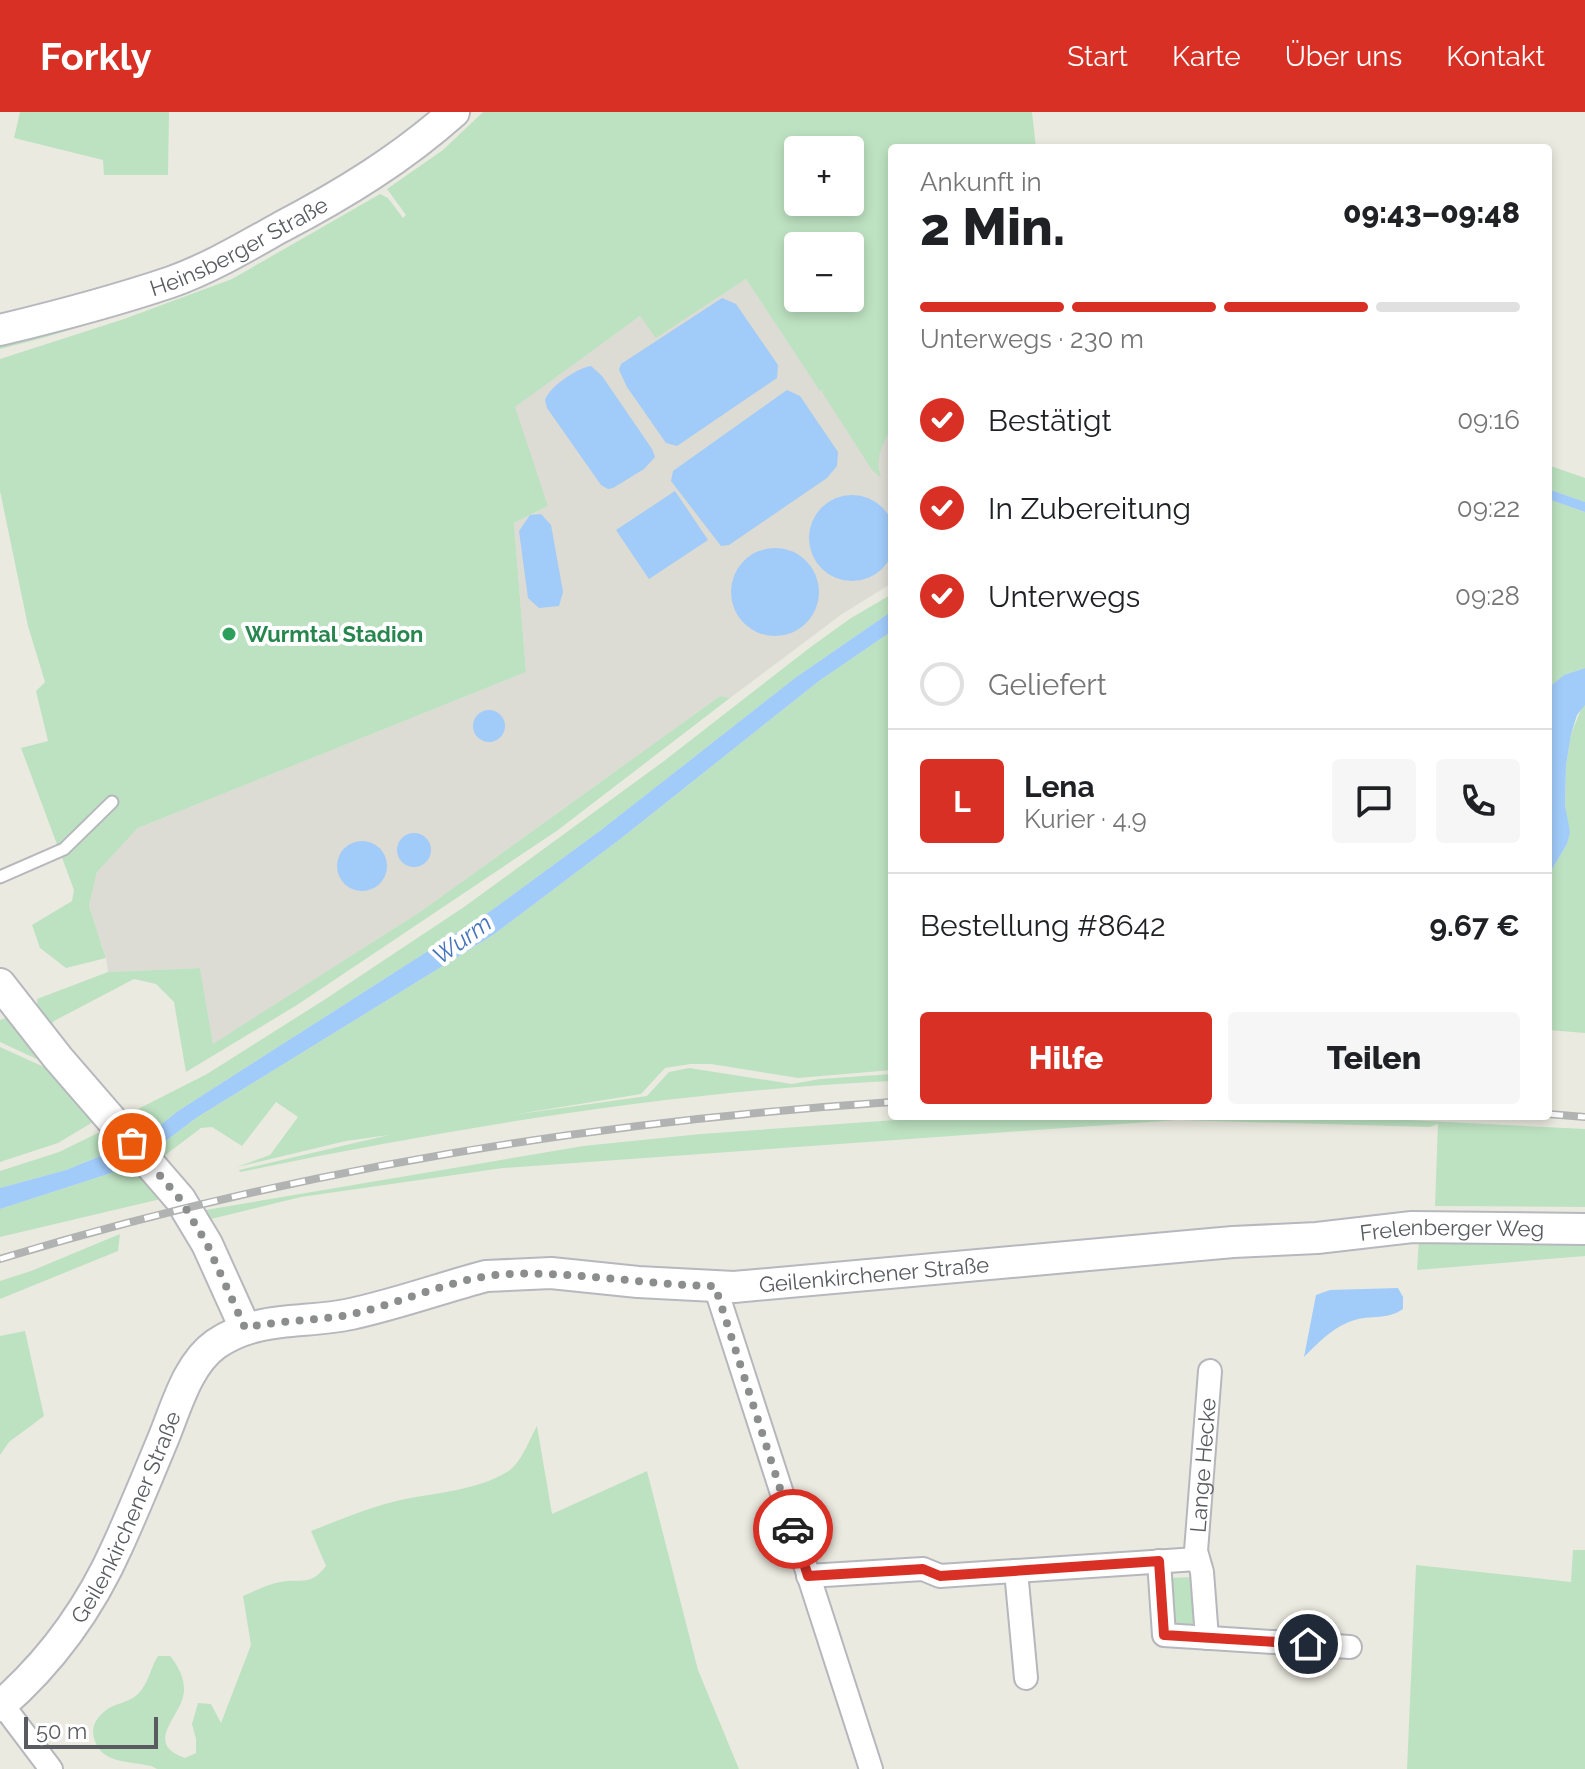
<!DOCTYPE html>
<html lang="de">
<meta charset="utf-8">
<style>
body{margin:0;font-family:Raleway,sans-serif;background:#f6f6f6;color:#202124;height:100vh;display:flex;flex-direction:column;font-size:30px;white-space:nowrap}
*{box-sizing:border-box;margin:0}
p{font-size:26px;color:#757577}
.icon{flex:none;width:44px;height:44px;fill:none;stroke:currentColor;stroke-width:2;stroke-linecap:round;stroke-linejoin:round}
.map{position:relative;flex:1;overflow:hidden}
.sheet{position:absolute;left:888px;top:32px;width:664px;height:976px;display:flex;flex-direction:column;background:#fff;border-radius:8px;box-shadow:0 4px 12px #0003}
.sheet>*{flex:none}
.fabs{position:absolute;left:784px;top:24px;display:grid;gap:16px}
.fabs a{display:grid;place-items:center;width:80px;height:80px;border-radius:8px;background:#fff;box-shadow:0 4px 12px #0003;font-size:40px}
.scale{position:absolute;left:24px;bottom:20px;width:134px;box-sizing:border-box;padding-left:8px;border:4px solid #595b60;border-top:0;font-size:22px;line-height:28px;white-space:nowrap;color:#595b60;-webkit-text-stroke:6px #fff;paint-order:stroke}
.pin{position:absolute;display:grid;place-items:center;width:68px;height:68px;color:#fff;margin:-34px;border:4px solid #fff;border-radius:50%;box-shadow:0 2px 8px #0007}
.courier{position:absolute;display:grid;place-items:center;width:80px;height:80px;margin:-40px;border:6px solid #d93025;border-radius:50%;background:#fff;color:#222;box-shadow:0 2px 10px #0007}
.overview em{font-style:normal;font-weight:800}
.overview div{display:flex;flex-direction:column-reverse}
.overview{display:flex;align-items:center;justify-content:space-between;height:136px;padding:0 32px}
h1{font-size:52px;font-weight:800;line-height:60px}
.bar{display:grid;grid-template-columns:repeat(4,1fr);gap:12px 8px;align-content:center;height:96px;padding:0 32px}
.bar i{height:10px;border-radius:6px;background:#e0e0e0}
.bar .active{background:#d93025}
.bar p{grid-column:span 4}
.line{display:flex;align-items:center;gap:20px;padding:0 32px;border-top:2px solid #e0e0e0}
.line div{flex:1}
.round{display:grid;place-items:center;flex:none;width:84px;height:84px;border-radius:8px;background:#f6f6f6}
ol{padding:0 32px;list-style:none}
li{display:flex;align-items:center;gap:24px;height:88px}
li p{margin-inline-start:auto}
li .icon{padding:8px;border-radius:50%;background:#d93025;color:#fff;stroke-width:4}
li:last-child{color:#757577}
li i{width:44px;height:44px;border:4px solid #e0e0e0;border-radius:50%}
.button{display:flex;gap:16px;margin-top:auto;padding:16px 32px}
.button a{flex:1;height:92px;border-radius:8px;background:#d93025;color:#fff;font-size:32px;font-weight:800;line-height:92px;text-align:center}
.button a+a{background:#f6f6f6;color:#202124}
header{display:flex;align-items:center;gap:48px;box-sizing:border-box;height:112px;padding:0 40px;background:#d93025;color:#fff}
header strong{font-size:38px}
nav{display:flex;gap:44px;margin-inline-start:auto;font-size:28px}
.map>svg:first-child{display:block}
.industrial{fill:#dcdbd4}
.green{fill:#bde2c1;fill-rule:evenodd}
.water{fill:#a1cbf9}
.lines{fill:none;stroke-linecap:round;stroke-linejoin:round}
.lane-casing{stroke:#b6b7bc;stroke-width:15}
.street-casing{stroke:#b6b7bc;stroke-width:26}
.secondary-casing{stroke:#b6b8be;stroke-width:34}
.lane{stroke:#fff;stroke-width:11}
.street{stroke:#fff;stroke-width:22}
.secondary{stroke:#fff;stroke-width:30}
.rail-casing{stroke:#b1b2b2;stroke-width:8}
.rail{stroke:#fff;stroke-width:5;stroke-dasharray:15;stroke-linecap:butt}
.done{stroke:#8c8d8d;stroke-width:8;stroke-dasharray:0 14.4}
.route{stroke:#d93025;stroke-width:10}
.leisure-dot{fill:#2e9e5b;stroke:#fff;stroke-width:3}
.labels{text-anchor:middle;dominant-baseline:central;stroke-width:8;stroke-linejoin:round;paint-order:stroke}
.street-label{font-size:22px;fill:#595b60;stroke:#fff}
.leisure-label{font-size:22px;font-weight:bold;fill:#27864d;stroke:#fff;text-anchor:start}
.water-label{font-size:24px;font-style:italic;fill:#4774ba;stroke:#fff}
</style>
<header>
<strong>Forkly</strong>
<nav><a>Start</a><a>Karte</a><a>Über uns</a><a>Kontakt</a></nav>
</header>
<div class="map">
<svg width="1585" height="1657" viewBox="0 0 1585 1657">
<rect width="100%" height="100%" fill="#ebeae0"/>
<path class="industrial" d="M 746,167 L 820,278 L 892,244 L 892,471 L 842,502 L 730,586 L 720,584 L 420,800 L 213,933 L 200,856 L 108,860 L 106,845 L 89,794 L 97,760 L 138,716 L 526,560 L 514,411 L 548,394 L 514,295 L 640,204 L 657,225 Z"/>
<g class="green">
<path d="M 20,0 L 169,0 L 168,63 L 104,63 L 103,48 L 14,26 Z"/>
<path d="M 466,0 L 472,0 C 406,67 325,108 241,148 C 210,162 179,179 146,192 C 98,210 50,225 0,237 L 0,233 L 56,218 L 152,186 Z"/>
<path d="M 483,0 L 1032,0 L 1036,36 L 892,36 L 892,314 C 883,333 874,345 881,366 L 872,358 L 822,280 L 824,277 L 820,279 L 746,167 L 656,226 L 640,204 L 515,295 L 548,394 L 514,411 L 526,560 L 138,716 L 97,760 L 89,794 L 106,846 L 66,856 L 40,836 L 32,813 L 72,789 L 74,778 L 21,636 L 48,629 L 36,579 L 45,570 L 28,514 L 0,379 L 0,247 L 124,207 L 232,167 L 380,82 L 388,86 L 403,106 L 406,103 L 387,77 L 443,38 ZM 798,38 L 850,38 L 850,90 L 798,90 ZM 798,134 L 850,134 L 850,186 L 798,186 Z"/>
<path d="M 1548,353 L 1585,366 L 1585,390 L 1548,377 Z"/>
<path d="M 1548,387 L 1585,400 L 1585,556 L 1564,563 L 1548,576 Z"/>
<path d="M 892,482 L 892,499 L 795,566 L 601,718 L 492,798 L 178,999 L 144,1026 L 131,1010 L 130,1004 L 134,999 L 207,962 L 324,888 L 464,795 L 664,649 L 812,534 L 851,506 Z"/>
<path d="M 892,519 L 892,958 L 798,966 L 711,952 L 691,952 L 665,956 L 641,982 L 512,1003 L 647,984 L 669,960 L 689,956 L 792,972 L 820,967 L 892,962 L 892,969 C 673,979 454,1016 240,1060 L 239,1058 L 389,1023 L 346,1029 L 237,1055 L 270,1043 L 298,1005 L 276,990 L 242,1034 L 212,1015 L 201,1016 L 160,1047 L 154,1038 L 196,1006 L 493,823 L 619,728 L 819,569 Z"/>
<path d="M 720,584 L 730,586 L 558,718 L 297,893 L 186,960 L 174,890 L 156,872 L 134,867 L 54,909 L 47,919 L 38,903 L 37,887 L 108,860 L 200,856 L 213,932 L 420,800 Z"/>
<path d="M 1583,593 L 1585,593 L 1585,921 L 1548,918 L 1548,764 L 1567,732 L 1569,720 L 1565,693 L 1566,654 L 1571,622 Z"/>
<path d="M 6,906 L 41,949 L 0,930 L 0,908 Z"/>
<path d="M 0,935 L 44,955 L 93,1010 L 58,1031 L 0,1050 Z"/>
<path d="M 951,1004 L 1329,1004 L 1585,1017 L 1585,1095 L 1435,1094 L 1438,1012 L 1430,1015 L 1177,1008 L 503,1056 L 301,1085 L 211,1107 L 206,1098 L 583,1034 L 701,1022 Z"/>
<path d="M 100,1020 L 113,1021 L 125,1034 L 66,1058 L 0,1076 L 0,1059 L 59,1040 Z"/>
<path d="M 139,1052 L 165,1086 L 0,1125 L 0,1097 Z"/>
<path d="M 120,1122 L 118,1139 L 0,1187 L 0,1169 L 31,1159 Z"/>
<path d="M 1419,1127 L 1585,1129 L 1585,1144 L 1417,1158 Z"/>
<path d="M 25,1219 L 44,1304 L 9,1330 L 0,1343 L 0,1224 Z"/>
<path d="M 537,1314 L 552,1402 L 647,1359 L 698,1558 L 739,1657 L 157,1657 L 151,1654 C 130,1649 100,1652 94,1626 C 91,1615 96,1606 105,1599 C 114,1591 129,1591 138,1582 C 149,1571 150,1556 158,1544 L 170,1544 C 179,1554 187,1571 183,1585 C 177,1608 145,1632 185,1646 L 196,1641 L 196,1627 L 192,1612 L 198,1591 L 211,1592 L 221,1611 L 251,1533 L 243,1484 C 255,1479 268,1472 280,1470 C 301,1466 310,1475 326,1454 L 311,1419 C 342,1407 372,1394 405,1387 C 437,1381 477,1378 507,1360 C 521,1352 529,1328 537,1314 Z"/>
<path d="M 1573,1438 L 1585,1438 L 1585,1657 L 1407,1657 L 1416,1453 L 1571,1470 Z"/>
<path d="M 1195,1465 L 1193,1487 L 1196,1513 C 1186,1517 1181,1519 1173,1510 L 1169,1466 Z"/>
</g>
<g class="water">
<path d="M 722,186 L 736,192 L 778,253 L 777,266 L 677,334 L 666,331 L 627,275 L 619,258 L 621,252 Z"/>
<path d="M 591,254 L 602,264 L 652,337 L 655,345 L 644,357 L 613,376 L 608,377 L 601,373 L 547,296 L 545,288 C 549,275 577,256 591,254 Z"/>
<path d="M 787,278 L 800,284 L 838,340 L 837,354 L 827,366 L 729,433 L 721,434 L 671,369 L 673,359 Z"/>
<path d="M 1548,377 L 1585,390 L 1585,400 L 1548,387 Z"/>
<path d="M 675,379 L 708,428 L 649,467 L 616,418 Z"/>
<circle cx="852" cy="426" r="43"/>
<path d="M 541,402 L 551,413 L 563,480 L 559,494 L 539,496 L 528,486 L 519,419 L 530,403 Z"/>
<circle cx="775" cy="480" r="44"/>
<path d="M 892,499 L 892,519 L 819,569 L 619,728 L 493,823 L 196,1006 L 154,1038 L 144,1026 L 178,999 L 492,798 L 601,718 L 795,566 Z"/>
<path d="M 1585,556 L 1585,593 L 1577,603 L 1571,622 L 1566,654 L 1565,693 L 1570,720 L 1567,732 L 1548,764 L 1548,576 L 1564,563 Z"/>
<circle cx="489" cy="614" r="16"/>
<circle cx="414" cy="738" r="17"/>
<circle cx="362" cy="754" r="25"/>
<path d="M 125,1034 L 139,1052 L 0,1097 L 0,1076 L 66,1058 Z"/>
<path d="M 1398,1176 L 1403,1185 L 1403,1197 C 1386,1209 1367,1202 1349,1210 C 1331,1217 1317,1232 1304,1245 L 1316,1183 L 1330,1178 Z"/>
</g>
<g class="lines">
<defs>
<path id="lane" d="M 0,765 L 64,737 L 112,690"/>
<g id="street">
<path d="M 715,1174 L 871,1657"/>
<path d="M 1159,1449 L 1164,1523 L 1350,1535"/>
<path d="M 1016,1459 L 1026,1566"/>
<path d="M 808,1464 L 923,1457 L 940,1464 L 1197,1447"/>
<path id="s1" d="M 1207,1526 L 1202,1460 L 1196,1439 L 1210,1259"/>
<path d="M 2,1592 L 51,1657"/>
</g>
<g id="secondary">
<path id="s2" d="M 0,218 C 58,204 115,189 171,170 C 210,156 245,135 281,115 C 344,82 401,47 454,0"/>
<path d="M 0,872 L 58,946 L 180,1087 L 207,1132 L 245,1216"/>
<path id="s3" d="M 0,1594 C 52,1549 90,1496 118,1433 C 133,1400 147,1366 161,1332 C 175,1300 186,1253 216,1232 C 258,1203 305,1212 351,1202 C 397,1192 441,1176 486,1164 L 551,1161 L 638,1170 L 734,1175 L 1233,1130 L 1317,1126 L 1412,1115 L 1585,1117"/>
</g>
</defs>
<use href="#lane" class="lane-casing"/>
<use href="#street" class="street-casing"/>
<use href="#secondary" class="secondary-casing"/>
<use href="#lane" class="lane"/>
<use href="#street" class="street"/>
<use href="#secondary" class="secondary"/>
<defs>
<g id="rail">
<path d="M 1548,1002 L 1585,1005"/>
<path d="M 0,1147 C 289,1059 590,1010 892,990"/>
</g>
</defs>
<use href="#rail" class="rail-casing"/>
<use href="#rail" class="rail"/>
</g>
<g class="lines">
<path class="done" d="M 132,1031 L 180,1087 L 207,1132 L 245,1216 C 279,1208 313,1209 348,1203 C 401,1192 453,1165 507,1162 C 577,1159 645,1173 715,1174 L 793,1417"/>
<path class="route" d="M 793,1417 L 808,1464 L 923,1457 L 940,1464 L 1159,1449 L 1164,1523 L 1308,1532"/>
</g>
<circle class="leisure-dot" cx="229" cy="522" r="8"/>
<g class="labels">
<g class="street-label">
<text stroke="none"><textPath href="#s2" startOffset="254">Heinsberger Straße</textPath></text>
<text stroke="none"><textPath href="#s3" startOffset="1676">Frelenberger Weg</textPath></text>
<text stroke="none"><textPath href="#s3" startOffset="1096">Geilenkirchener Straße</textPath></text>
<text stroke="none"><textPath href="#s1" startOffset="174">Lange Hecke</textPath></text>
<text stroke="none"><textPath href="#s3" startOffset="230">Geilenkirchener Straße</textPath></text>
</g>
<g class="leisure-label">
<text x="245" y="522">Wurmtal Stadion</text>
</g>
<g class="water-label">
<text transform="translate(462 827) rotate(-36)">Wurm</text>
</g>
</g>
</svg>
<div class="fabs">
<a>+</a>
<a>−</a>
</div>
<div class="scale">50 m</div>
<div class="pin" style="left:132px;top:1031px;background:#ea580c"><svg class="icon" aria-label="bag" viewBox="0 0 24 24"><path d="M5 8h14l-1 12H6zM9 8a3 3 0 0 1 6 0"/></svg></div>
<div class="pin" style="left:1308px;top:1532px;background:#1f2937"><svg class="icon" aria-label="home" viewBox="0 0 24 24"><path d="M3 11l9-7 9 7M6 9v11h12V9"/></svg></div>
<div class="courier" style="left:793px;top:1417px"><svg class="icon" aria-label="car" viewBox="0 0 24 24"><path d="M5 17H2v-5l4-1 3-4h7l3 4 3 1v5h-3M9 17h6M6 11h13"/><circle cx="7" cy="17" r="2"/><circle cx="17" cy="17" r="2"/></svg></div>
<section class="sheet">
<div class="overview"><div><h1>2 Min.</h1><p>Ankunft in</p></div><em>09:43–09:48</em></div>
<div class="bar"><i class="active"></i><i class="active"></i><i class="active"></i><i></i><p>Unterwegs · 230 m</p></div>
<ol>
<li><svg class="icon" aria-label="check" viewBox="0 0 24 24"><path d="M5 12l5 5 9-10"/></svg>Bestätigt<p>09:16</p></li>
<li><svg class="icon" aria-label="check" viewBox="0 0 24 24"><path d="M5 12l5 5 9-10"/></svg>In Zubereitung<p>09:22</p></li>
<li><svg class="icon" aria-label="check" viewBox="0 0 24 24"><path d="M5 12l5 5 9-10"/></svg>Unterwegs<p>09:28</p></li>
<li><i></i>Geliefert</li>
</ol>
<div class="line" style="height:144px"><b class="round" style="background:#d93025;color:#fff">L</b><div><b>Lena</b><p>Kurier · 4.9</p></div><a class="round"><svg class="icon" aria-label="chat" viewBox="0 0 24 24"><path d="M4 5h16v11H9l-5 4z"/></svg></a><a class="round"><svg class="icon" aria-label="phone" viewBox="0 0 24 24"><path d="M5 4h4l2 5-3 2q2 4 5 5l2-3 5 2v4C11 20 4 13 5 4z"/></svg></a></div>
<div class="line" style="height:104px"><div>Bestellung #8642</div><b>9.67 €</b></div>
<div class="button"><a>Hilfe</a><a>Teilen</a></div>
</section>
</div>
